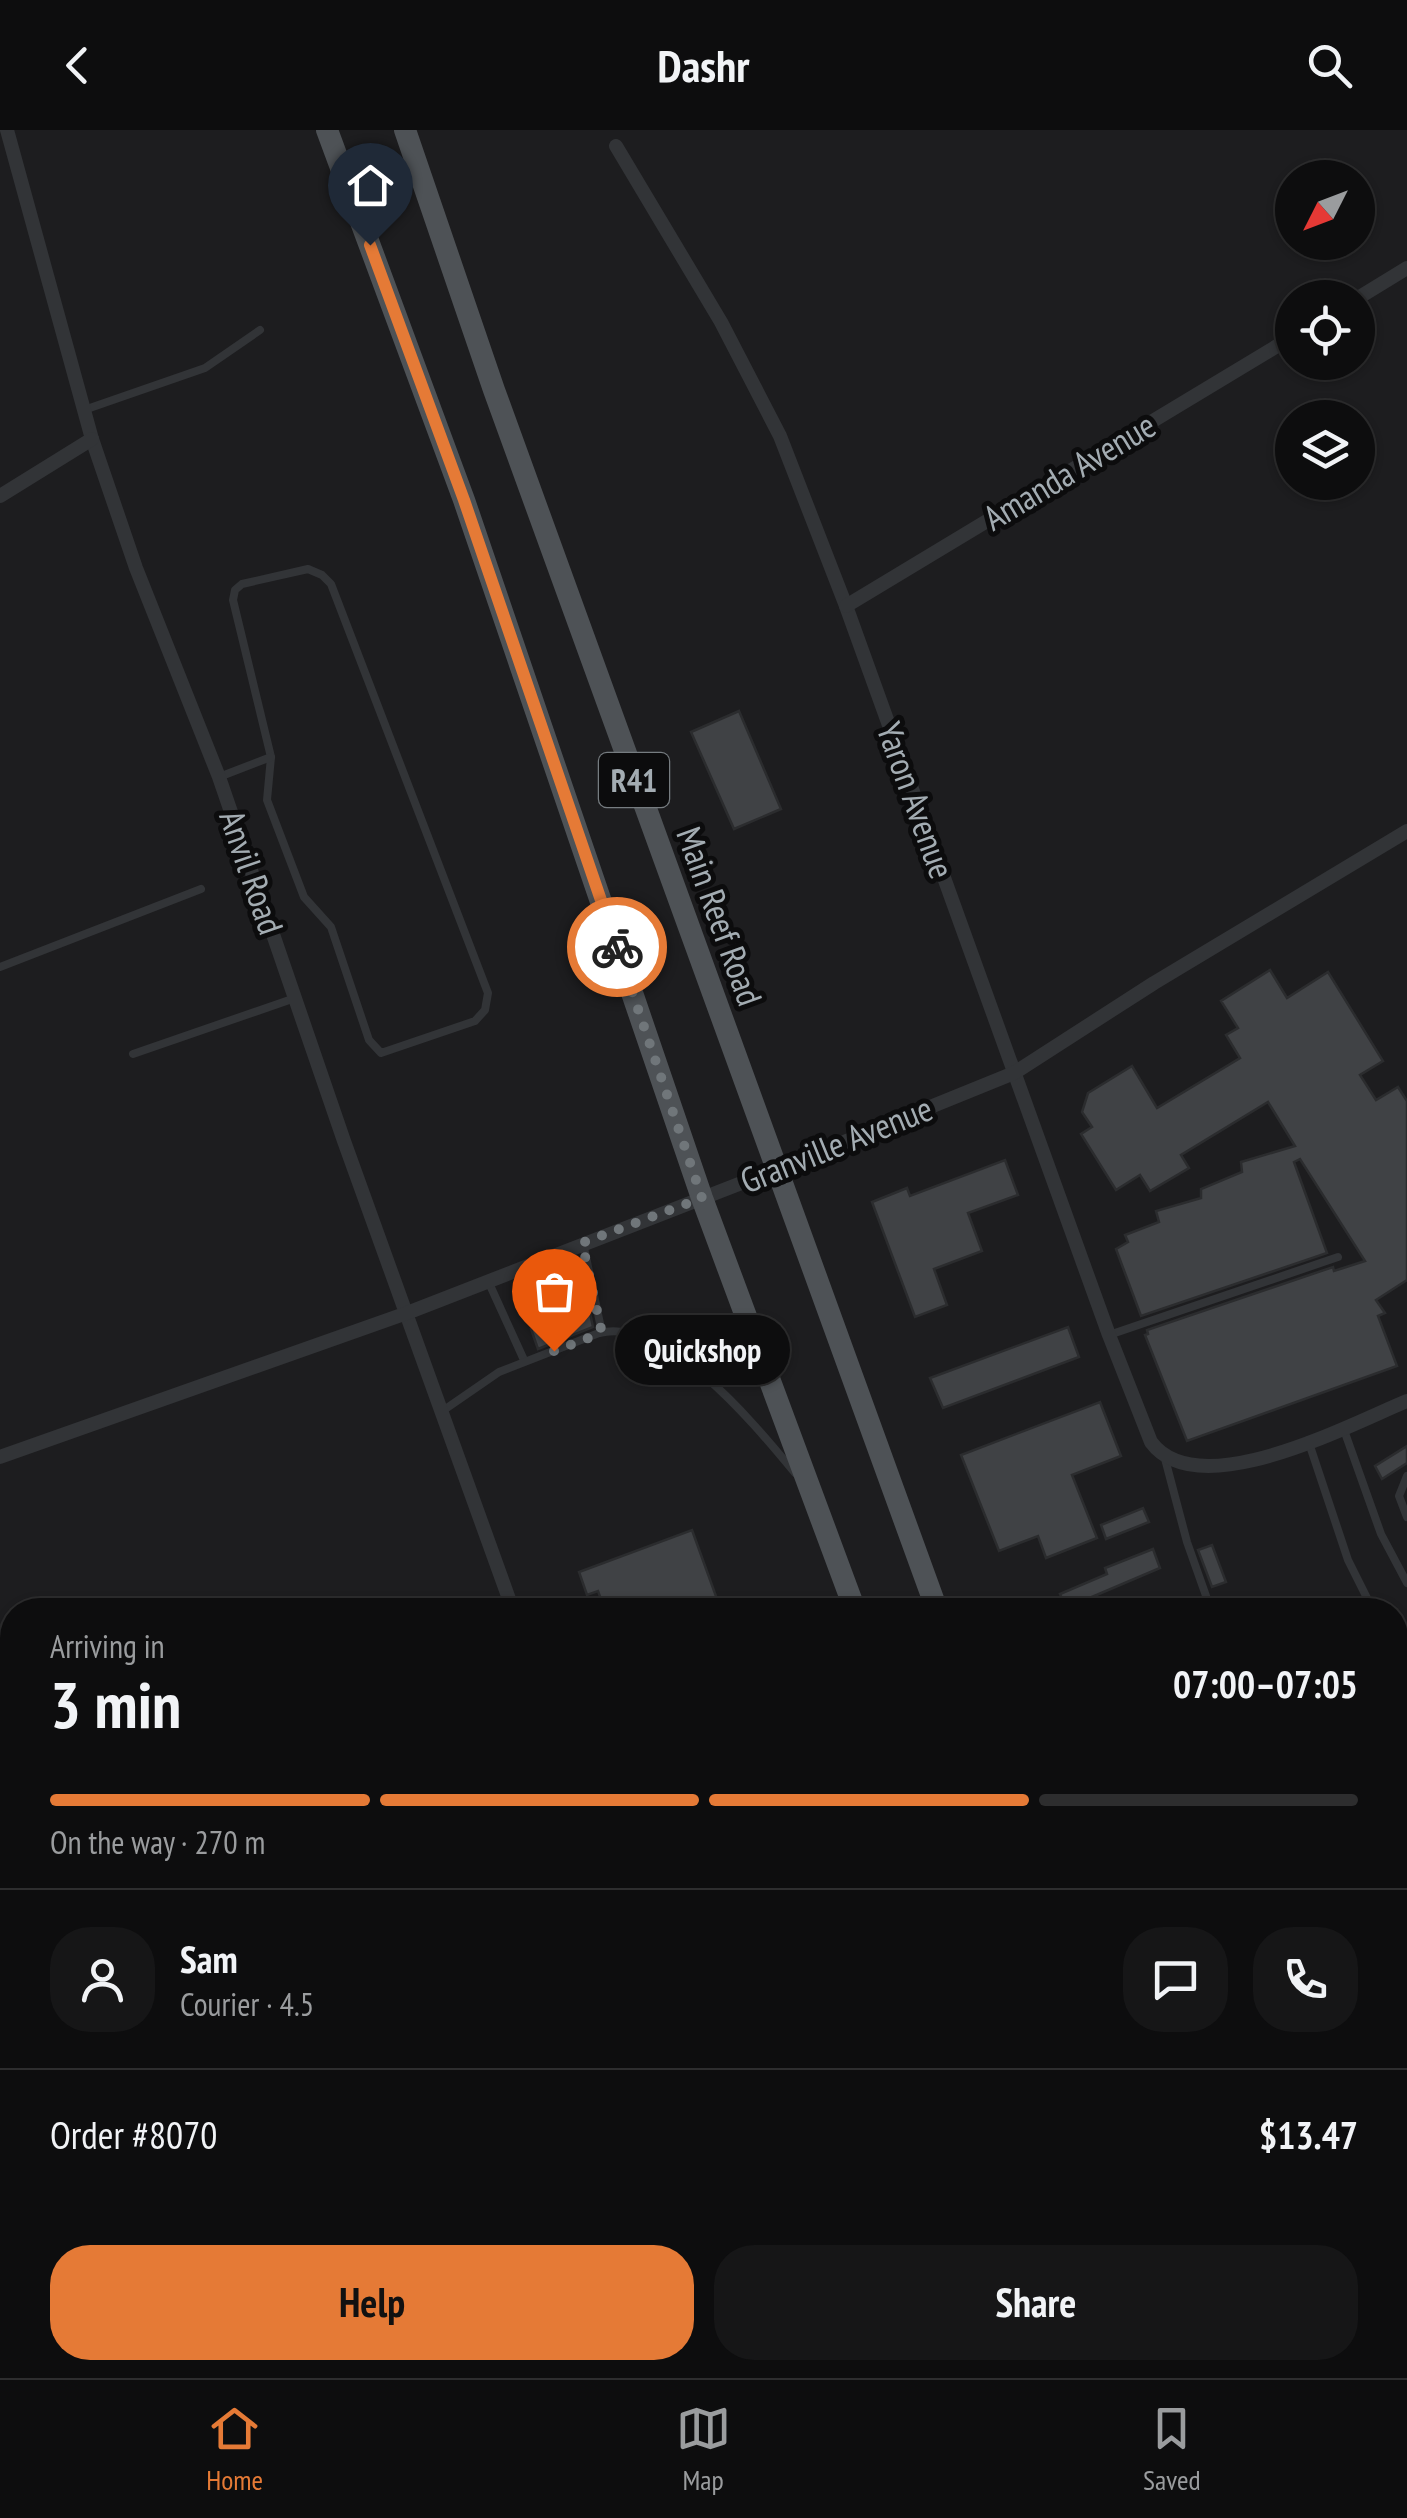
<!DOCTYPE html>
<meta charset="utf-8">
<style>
body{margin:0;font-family:"PT Sans Narrow",sans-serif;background:#161617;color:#f1f3f6;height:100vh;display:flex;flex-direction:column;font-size:38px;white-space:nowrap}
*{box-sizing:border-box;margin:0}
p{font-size:32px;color:#9a9c9e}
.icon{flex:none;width:55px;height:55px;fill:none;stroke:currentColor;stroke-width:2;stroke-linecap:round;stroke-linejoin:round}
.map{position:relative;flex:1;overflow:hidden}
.drawer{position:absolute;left:0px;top:1468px;width:1408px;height:782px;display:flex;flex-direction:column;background:#0d0d0e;border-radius:40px 40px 0 0;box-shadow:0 2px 8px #0004,0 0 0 2px #2d2d2e}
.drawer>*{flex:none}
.needle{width:65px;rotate:228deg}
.controls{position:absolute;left:1275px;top:30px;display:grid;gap:20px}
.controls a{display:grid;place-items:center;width:100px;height:100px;border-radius:50%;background:#0d0d0e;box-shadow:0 2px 8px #0004,0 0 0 2px #2d2d2e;font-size:50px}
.pin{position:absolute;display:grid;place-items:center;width:85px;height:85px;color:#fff;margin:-102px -42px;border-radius:50% 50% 50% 0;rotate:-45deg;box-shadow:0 0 10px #0007}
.pin .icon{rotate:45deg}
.courier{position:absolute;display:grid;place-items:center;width:100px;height:100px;margin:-50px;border:8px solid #e57a36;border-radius:50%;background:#fff;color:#222;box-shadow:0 2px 12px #0007}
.bubble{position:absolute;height:70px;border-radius:35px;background:#0d0d0e;box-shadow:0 2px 8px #0004,0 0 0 2px #2d2d2e;font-size:32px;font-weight:600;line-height:70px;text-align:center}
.overview em{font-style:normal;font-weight:600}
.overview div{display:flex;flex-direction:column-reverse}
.overview{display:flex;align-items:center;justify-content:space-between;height:170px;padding:0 50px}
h1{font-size:65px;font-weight:600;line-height:75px}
.bar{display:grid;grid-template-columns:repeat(4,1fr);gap:15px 10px;align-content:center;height:120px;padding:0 50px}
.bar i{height:12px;border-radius:8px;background:#2d2d2e}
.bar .on{background:#e57a36}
.bar p{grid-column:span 4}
.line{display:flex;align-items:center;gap:25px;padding:0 50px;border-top:2px solid #2d2d2e}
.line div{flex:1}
.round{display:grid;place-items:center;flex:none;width:105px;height:105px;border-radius:40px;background:#161617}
.primary-button{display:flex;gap:20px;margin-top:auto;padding:20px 50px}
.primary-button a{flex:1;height:115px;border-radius:40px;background:#e57a36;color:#111;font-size:40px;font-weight:600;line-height:115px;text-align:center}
.primary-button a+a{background:#161617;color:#f1f3f6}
header{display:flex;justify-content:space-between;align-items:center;height:130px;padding:0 50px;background:#0d0d0e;font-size:45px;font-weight:600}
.menu{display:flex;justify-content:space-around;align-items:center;height:140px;border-top:2px solid #2d2d2e;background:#0d0d0e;font-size:28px;color:#9a9c9e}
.menu a{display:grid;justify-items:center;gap:5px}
.menu .on{color:#e57a36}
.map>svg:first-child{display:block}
.built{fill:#1d1d1f;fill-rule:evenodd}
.building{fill:#404245;stroke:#2b2c2e;stroke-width:2.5}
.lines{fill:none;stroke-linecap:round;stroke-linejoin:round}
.lane{stroke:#323437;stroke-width:8}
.street{stroke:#323437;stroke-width:14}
.primary{stroke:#4e5256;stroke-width:22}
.done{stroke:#70767a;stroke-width:10;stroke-dasharray:0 18}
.route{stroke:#e57a36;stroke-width:12}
.labels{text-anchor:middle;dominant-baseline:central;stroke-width:10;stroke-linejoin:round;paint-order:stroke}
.shield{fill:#0c0c0d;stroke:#767c80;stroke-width:2.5}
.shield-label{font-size:32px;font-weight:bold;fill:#a3acb2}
.street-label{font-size:35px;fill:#a3acb2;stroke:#0c0c0d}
</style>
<header><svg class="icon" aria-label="back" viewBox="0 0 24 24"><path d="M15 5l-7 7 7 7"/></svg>Dashr<svg class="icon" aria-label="search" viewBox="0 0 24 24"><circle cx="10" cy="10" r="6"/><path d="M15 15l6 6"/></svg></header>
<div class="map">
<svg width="1407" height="2248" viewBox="0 0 1407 2248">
<rect width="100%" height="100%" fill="#111112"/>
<path class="built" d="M 0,0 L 1407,0 L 1407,2248 L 21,2248 L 17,2238 L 1395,2238 L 1395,1480 L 12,1480 L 12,2228 L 0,2199 ZM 1292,48 L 1358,48 L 1358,112 L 1292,112 ZM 1292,168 L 1358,168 L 1358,232 L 1292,232 ZM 1292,288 L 1358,288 L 1358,352 L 1292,352 Z"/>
<g class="building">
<path d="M 739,581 L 781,679 L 734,699 L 691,602 Z"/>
<path d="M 1270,840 L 1287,868 L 1328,842 L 1383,931 L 1360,945 L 1376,970 L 1398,957 L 1407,971 L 1407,1150 L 1376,1170 L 1385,1183 L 1378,1186 L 1397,1236 L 1187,1311 L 1145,1205 L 1148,1204 L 1147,1200 L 1333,1137 L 1334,1141 L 1365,1131 L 1300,1029 L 1294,1032 L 1327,1123 L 1141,1186 L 1116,1119 L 1128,1112 L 1125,1105 L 1159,1092 L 1156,1081 L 1201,1068 L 1201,1059 L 1242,1042 L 1241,1032 L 1295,1016 L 1268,972 L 1181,1025 L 1189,1038 L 1150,1061 L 1140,1045 L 1116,1060 L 1081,1004 L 1092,997 L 1082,982 L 1088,963 L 1132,936 L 1157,978 L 1240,928 L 1226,905 L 1238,898 L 1221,871 Z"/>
<path d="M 1005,1030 L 1018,1065 L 968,1083 L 982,1121 L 934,1139 L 947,1175 L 915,1187 L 872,1072 L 907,1058 L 910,1066 Z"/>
<path d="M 589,1178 L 593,1197 L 538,1219 L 531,1199 Z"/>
<path d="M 1068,1197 L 1079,1227 L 943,1278 L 930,1248 Z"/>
<path d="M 1100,1272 L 1121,1326 L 1072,1345 L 1097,1408 L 1046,1428 L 1038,1406 L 999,1421 L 961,1325 Z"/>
<path d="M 1407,1316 L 1407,1333 L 1382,1349 L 1375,1336 Z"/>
<path d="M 1143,1378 L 1149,1392 L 1106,1409 L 1101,1395 Z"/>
<path d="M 692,1400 L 721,1480 L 605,1480 L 598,1461 L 587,1465 L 579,1442 Z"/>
<path d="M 1212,1415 L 1226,1452 L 1212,1457 L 1198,1420 Z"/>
<path d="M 1153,1419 L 1160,1438 L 1066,1478 L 1060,1464 L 1107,1444 L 1105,1438 Z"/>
</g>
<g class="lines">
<g class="lane">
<path d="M 84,280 L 205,238 L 260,200"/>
<path d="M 308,439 L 322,445 L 331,454 L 488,863 L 485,880 L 475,891 L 381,923 L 369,910 L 331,797 L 304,767 L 267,670 L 271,627 L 233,470 L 235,460 L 242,454 Z"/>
<path d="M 219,647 L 271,627"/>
<path d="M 0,837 L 201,759"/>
<path d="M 133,924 L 295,868"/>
<path d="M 489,1153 L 524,1230"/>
<path d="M 599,1203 C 667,1186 756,1296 795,1343"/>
<path d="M 1109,1205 L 1338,1127"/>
<path d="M 441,1282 L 499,1242 L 599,1203 L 601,1198 L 583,1113"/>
<path d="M 1344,1300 L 1381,1404 L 1407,1453"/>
<path d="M 1308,1310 L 1348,1430 L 1373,1480"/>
<path d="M 1164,1325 L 1187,1412 L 1211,1480"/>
<path d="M 1407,1346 L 1399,1366 L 1407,1387"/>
<path d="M 1395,1524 L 1407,1548"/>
<path d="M 1395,1871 L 1407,1905"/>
<path d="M 1395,1993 L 1407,1967"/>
<path d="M 1395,2179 L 1407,2162"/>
<path d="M 1382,2238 L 1395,2248"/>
</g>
<g class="street">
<path d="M 7,0 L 92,309 L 136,438 L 219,647 L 344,1011 L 513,1480"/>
<path d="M 616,16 L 721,192 L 780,306 L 846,476 L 1109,1205 L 1151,1312 C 1198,1376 1351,1294 1407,1271"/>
<path d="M 1358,168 L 1407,138"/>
<path d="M 0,366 L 92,309"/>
<path d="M 846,476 L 1292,207"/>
<path d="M 0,1327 L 407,1183 L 775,1040 L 1014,943 L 1154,853 L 1407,701"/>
<path d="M 0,1551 L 12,1576"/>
<path d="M 358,2248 L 387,2238"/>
</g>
<g class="primary">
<path d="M 327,0 L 464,370 L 702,1068 L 855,1480"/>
<path d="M 405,0 L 494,260 L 937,1480"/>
<path d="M 1128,2238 L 1132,2248"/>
<path d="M 1209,2238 L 1213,2248"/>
</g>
</g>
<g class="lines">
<path class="done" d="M 554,1221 L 594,1206 L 601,1199 L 582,1113 L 702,1068 L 617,817"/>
<path class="route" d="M 370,115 L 464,370 L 617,817"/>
</g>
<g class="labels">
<rect class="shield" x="599" y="623" width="70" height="54" rx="8"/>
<g class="shield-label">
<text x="634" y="650">R41</text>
</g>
<g class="street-label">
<text transform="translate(1069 341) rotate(-31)">Amanda Avenue</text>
<text transform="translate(916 670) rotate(70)">Yaron Avenue</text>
<text transform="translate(252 742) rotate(71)">Anvil Road</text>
<text transform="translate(720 786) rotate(70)">Main Reef Road</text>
<text transform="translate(836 1014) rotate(-22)">Granville Avenue</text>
</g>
</g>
</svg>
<div class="controls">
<a><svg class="needle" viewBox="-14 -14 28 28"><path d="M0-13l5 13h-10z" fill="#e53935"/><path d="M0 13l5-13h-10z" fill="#9a9c9e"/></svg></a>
<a><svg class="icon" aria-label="locate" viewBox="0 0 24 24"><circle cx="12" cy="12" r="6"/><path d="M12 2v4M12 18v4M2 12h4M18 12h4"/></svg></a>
<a><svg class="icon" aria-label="layers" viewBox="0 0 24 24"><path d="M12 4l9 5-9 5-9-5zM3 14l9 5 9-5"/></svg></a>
</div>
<div class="pin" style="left:554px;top:1221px;background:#ea580c"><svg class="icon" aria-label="bag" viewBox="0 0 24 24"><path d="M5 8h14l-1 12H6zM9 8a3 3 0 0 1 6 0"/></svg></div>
<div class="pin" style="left:370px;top:115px;background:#1f2937"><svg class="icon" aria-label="home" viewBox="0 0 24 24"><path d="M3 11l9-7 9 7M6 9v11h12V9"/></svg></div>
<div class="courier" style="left:617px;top:817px"><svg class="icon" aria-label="bike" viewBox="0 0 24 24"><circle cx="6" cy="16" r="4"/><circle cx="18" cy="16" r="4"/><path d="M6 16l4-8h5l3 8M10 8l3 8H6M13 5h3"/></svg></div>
<div class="bubble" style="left:615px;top:1185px;width:175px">Quickshop</div>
<section class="drawer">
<div class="overview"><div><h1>3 min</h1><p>Arriving in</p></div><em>07:00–07:05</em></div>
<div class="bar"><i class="on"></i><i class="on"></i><i class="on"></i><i></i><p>On the way · 270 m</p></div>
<div class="line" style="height:180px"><a class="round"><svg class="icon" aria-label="person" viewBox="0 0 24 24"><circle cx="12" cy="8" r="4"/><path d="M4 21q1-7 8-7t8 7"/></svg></a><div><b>Sam</b><p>Courier · 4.5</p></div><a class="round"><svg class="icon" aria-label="chat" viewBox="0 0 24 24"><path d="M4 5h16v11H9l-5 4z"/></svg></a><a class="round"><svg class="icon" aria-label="phone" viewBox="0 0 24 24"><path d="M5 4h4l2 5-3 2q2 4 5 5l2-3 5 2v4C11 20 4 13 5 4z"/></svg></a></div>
<div class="line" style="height:130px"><div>Order #8070</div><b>$13.47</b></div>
<div class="primary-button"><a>Help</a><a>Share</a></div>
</section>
</div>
<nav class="menu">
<a class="on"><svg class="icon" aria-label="home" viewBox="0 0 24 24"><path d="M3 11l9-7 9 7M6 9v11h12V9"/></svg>Home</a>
<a><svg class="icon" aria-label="map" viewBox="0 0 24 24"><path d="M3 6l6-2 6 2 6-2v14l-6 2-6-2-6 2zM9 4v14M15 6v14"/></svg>Map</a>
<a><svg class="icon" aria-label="saved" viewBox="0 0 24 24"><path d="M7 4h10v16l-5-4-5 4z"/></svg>Saved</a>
</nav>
